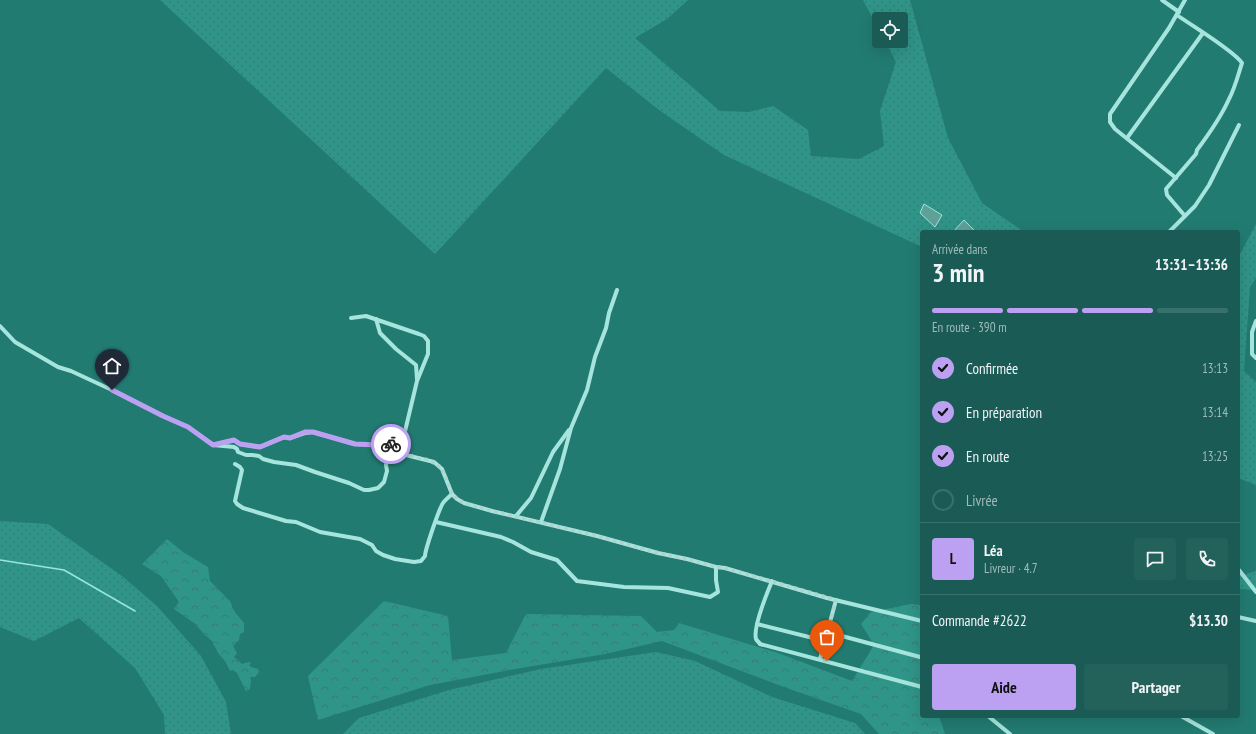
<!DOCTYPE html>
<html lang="fr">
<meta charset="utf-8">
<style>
body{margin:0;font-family:"PT Sans Narrow",sans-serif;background:#23625b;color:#f1f3f6;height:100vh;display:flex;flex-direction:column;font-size:15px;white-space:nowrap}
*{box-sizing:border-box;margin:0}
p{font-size:13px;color:#9fbab9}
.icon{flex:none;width:22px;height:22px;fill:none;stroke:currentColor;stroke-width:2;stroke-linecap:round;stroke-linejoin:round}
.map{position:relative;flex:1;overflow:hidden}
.drawer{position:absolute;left:920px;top:230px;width:320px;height:488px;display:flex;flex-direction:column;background:#1a5c55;border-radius:4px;box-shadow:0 4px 16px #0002}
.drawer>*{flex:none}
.fabs{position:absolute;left:872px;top:12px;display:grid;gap:8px}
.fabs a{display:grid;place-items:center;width:36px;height:36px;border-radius:4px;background:#1a5c55;box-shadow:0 4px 16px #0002;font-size:20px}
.pin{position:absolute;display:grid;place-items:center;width:34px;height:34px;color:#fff;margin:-41px -17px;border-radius:50% 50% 50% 0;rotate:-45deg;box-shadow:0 0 4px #0007}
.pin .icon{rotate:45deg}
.courier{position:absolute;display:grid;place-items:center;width:40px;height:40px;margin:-20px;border:3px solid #bca0f2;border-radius:50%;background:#fff;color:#222;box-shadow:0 1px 5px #0007}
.head em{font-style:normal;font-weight:600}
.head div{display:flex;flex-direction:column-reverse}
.head{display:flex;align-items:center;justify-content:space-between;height:68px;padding:0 12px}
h1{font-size:26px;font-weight:600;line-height:30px}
.bar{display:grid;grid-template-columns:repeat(4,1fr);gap:6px 4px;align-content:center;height:48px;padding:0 12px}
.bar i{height:5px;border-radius:3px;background:#38716c}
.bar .current{background:#bca0f2}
.bar p{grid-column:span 4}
.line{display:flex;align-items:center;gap:10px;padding:0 12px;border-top:1px solid #38716c}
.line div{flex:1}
.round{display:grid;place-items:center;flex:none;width:42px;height:42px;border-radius:4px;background:#23625b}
ol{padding:0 12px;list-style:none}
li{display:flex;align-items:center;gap:12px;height:44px}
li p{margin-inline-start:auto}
li .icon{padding:4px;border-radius:50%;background:#bca0f2;color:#111;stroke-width:4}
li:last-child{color:#9fbab9}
li i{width:22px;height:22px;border:2px solid #38716c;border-radius:50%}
.cta{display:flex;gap:8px;margin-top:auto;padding:8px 12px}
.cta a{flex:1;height:46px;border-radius:4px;background:#bca0f2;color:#111;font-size:16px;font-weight:600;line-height:46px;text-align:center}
.cta a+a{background:#23625b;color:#f1f3f6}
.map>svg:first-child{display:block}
.green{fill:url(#green-dots)}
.forest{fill:url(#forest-crowns)}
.water{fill:#5fa099;stroke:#99e6db}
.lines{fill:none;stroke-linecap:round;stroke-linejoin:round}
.stream{stroke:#99e6db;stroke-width:1.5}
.minor{stroke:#a5e5dd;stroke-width:4}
.done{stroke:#b2d1cd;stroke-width:4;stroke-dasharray:0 7.2}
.route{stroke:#bca0f2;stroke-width:5}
</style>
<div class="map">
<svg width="1256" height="734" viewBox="0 0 1256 734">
<defs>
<pattern id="green-dots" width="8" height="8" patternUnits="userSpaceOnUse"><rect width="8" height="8" fill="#2f9588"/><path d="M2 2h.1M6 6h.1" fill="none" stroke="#397b73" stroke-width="1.8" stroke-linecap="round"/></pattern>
<pattern id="forest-crowns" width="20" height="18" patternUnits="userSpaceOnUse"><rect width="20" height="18" fill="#2f9588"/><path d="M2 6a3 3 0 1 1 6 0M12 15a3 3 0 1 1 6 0" fill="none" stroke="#397b73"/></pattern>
</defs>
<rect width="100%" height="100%" fill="#227b71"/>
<g class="green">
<path d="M 160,0 L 688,0 L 667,19 L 635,38 L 720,111 L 749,112 L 773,106 L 808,130 L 811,156 L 859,159 L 884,146 L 880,111 L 896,62 L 885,41 L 901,41 L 901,19 L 879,19 L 879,30 L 863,0 L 910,0 L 948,138 L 982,203 L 1024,232 L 922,232 L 922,247 L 724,155 L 659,110 L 606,68 L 435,254 Z"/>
<path d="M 1256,224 L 1256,278 L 1250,287 L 1244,371 L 1256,382 L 1256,485 L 1238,478 L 1238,258 Z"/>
<path d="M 0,521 L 48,524 L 122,576 L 157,606 L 201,656 L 226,702 L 231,734 L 165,734 L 164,715 L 135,668 L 79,618 L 34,641 L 0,627 Z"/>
<path d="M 1256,571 L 1256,590 L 1238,589 L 1238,572 L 1246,574 Z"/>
<path d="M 656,652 L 695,661 L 772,697 L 855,723 L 865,734 L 343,734 L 359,718 L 449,690 L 541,669 Z"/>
</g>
<g class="forest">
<path d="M 167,539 L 183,552 L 208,567 L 210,581 L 230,601 L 234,611 L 244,623 L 244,632 L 240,634 L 239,640 L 233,646 L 237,653 L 234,657 L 242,664 L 249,662 L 251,663 L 249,665 L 251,667 L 258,669 L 259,672 L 255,677 L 250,677 L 251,680 L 250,689 L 246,691 L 237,673 L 233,670 L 230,671 L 225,661 L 218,653 L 212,641 L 204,634 L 194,623 L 174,609 L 179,602 L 161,576 L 142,564 Z"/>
<path d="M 384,601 L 448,616 L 452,660 L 506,653 L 526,614 L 641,616 L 657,632 L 674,630 L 679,623 L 778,653 L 852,681 L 874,645 L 861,624 L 871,612 L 911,604 L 922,605 L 922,716 L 939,716 L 945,734 L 879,734 L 861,714 L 781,686 L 662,641 L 605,654 L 515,669 L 430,685 L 318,720 L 308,676 Z"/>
</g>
<g class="water">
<path d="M 924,204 L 942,215 L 935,227 L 920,213 Z"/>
<path d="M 964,220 L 976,232 L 953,232 Z"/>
</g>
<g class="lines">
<path class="stream" d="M 0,560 L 64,570 L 135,611"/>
<g class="minor">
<path d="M 1162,0 L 1179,12"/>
<path d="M 1177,15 C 1192,26 1233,50 1242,63 C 1238,75 1235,88 1229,99 C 1221,117 1209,134 1197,150 L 1196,154 L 1166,189 L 1167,195 L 1185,216"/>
<path d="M 1127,138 L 1203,33"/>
<path d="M 1176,178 L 1115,129 L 1110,122 L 1110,114 L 1169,28 L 1185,0"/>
<path d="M 1169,232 L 1195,206 L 1209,185 L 1239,125"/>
<path d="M 351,318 L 366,316 L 419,334 L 424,336 L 428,341 L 428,354 L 417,381 L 401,448"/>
<path d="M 376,319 L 380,333 L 396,349 L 416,365 L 417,379"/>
<path d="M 1256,321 L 1252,332 L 1252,354 L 1256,358"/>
<path d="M 0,326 L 15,342 L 58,367 L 71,371 L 112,390 L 163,416 L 188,427 L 213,445 L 234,447 L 237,449 L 238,452 L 246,455 L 252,455 L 259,456 L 263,459 L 274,462 L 296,465 L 315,472 L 349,483 L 364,490 L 369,490 L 378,488 L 384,482 L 387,471 L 386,465 L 387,460 L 394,453 L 399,452 L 406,455 L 434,462 L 442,469 L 452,494 L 457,499 L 464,503 L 492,511 L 597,536 L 658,553 L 687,559 L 716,567 L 725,568 L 827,598 L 922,621"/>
<path d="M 217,444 L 234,440 L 240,444 L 260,447 L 284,437 L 290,438 L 305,433 L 313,432 L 355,444 L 377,445 L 396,443 L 400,446 L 402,454"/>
<path d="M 235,464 L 240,467 L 242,470 L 235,501 L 237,504 L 243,508 L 286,521 L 296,522 L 320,532 L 360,539 L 372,545 L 376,551 L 383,555 L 395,559 L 414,562 L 421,561 L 425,556 C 425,550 439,509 443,503 C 445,500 449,497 452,494"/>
<path d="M 516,516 L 531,498 L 553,452 L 569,430"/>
<path d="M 436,522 L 501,537 L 513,542 L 531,552 L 557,560 L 577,581 L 624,587 L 668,588 L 710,597 L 718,592 L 716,580 L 716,567"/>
<path d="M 541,522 L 560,469 L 571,428 L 587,390 L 595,357 L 606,328 L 609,313 L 617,290"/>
<path d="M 1239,570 L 1256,592"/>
<path d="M 772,581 C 767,593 753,628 756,639 C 757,641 759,642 760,644 L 922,687"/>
<path d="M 1238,617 L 1256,621"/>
<path d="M 757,624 L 825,641"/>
<path d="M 827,632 L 920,657"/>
<path d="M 820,659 L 836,600"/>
<path d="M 988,716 L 1010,734"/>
<path d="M 1181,716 L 1213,734"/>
</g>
</g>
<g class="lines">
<path class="done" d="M 391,444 L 396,443 L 400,446 L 402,454 L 428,460 L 438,465 L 444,473 L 452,494 L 457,499 L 464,503 L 492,511 L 597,536 L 658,553 L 687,559 L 716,567 L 725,568 L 836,600 L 820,659 L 827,661"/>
<path class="route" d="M 112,390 L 163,416 L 188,427 L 213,445 L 234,440 L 240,444 L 260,447 L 284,437 L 290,438 L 305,432 L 313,432 L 355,444 L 377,445 L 391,444"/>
</g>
</svg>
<div class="fabs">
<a><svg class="icon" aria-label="locate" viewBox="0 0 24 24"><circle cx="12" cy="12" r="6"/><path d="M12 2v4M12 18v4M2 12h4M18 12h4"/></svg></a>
</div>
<div class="pin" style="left:827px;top:661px;background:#ea580c"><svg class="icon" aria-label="bag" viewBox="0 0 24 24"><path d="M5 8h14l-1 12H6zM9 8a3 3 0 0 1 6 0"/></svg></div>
<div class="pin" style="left:112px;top:390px;background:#1f2937"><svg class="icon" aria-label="home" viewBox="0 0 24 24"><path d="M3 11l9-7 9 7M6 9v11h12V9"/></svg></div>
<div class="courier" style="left:391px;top:444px"><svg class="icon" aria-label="bike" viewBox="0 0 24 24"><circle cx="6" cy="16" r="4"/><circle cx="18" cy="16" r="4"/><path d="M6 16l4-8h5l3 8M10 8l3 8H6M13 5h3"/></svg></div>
<section class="drawer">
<div class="head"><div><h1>3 min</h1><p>Arrivée dans</p></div><em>13:31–13:36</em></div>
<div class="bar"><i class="current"></i><i class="current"></i><i class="current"></i><i></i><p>En route · 390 m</p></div>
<ol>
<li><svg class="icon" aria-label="check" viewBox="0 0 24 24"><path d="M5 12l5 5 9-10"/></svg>Confirmée<p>13:13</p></li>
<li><svg class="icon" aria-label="check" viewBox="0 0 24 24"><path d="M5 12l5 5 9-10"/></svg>En préparation<p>13:14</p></li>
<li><svg class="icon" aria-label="check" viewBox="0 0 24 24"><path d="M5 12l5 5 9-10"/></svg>En route<p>13:25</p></li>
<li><i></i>Livrée</li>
</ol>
<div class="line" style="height:72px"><b class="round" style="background:#bca0f2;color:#111">L</b><div><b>Léa</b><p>Livreur · 4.7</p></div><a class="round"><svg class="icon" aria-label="chat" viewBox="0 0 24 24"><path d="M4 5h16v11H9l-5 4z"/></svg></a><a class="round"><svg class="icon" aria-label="phone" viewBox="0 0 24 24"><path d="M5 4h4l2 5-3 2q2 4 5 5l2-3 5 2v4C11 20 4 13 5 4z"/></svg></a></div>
<div class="line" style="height:52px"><div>Commande #2622</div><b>$13.30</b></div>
<div class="cta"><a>Aide</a><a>Partager</a></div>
</section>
</div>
